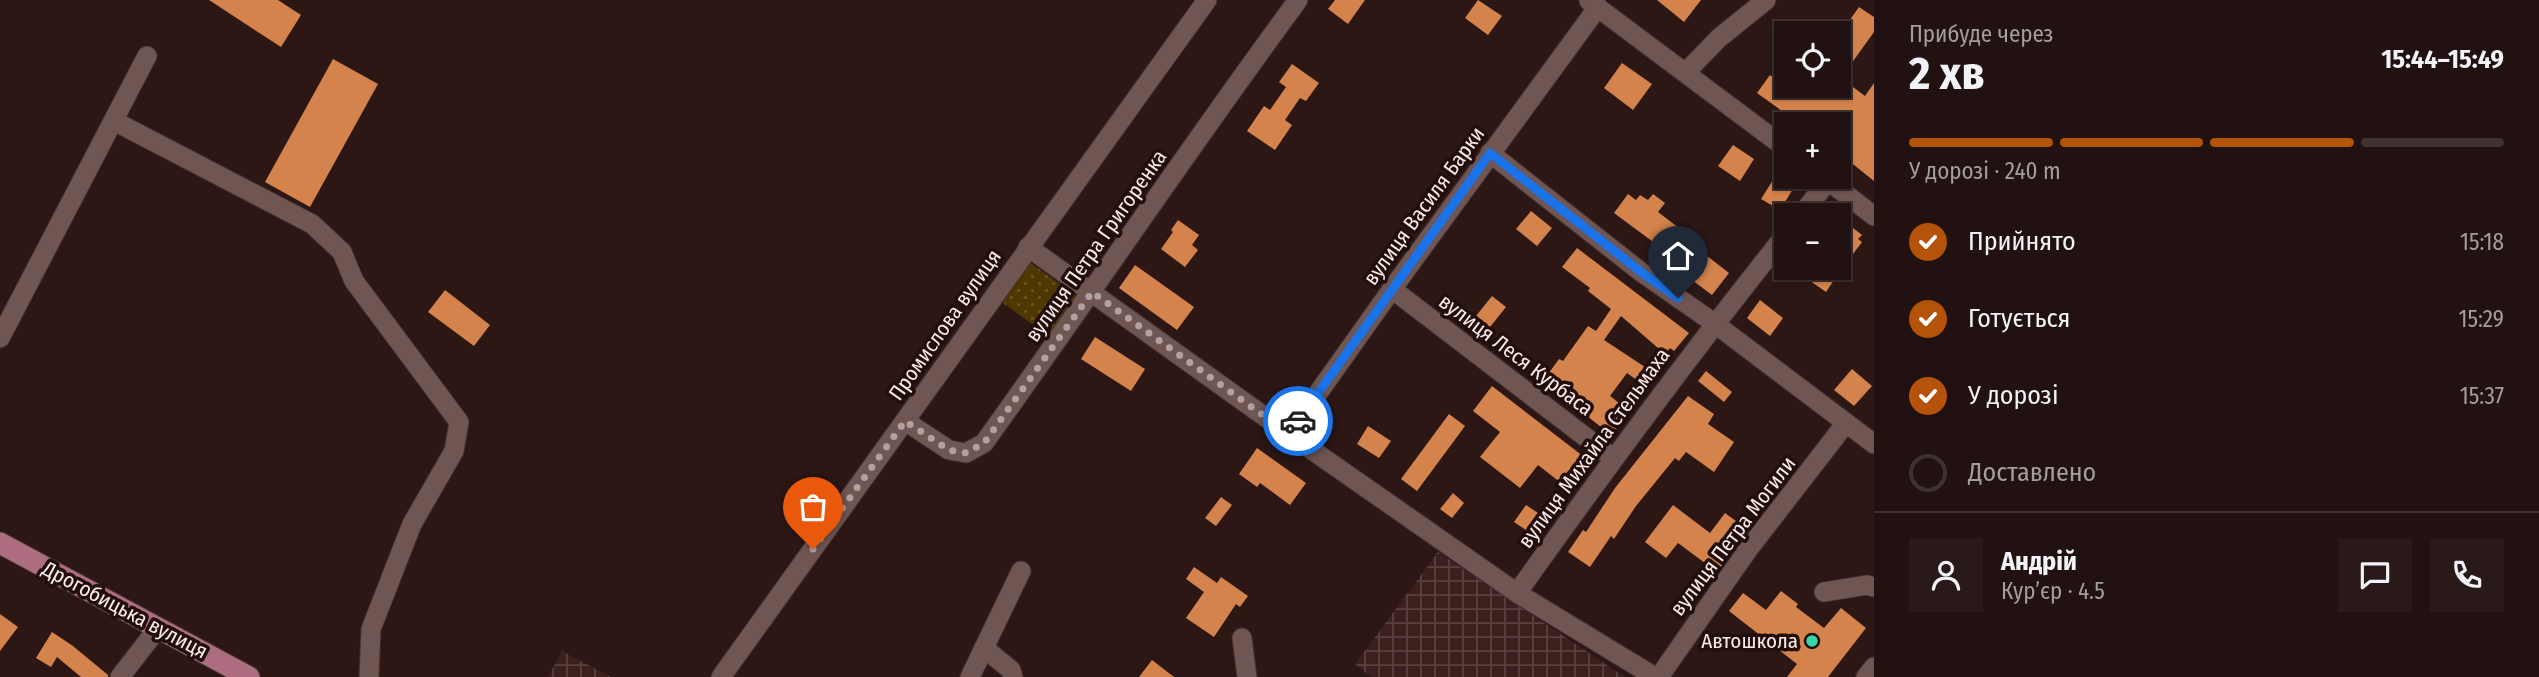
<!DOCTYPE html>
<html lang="uk">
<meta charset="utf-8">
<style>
body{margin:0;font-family:"Fira Sans Condensed",sans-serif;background:#291a19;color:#f1f3f6;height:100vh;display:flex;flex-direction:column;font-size:26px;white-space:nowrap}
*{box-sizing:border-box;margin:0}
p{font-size:23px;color:#a29d9f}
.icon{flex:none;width:38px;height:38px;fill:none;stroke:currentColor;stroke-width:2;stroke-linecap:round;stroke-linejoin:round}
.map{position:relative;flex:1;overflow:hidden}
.panel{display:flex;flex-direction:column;background:#211110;width:665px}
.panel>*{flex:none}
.controls{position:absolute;left:1774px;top:21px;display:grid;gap:14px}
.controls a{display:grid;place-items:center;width:77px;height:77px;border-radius:0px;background:#211110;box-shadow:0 2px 5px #0004,0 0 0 2px #3e3130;font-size:35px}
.pin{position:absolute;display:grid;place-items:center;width:60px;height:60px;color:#fff;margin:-72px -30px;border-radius:50% 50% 50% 0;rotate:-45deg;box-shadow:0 0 7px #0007}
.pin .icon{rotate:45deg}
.courier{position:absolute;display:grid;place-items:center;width:70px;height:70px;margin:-35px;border:5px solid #1a73e8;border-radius:50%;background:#fff;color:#222;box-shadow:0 2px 9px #0007}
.summary em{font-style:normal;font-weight:700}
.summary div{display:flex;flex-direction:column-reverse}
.summary{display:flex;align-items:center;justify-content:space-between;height:119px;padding:0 35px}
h1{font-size:46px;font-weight:700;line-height:52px}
.bar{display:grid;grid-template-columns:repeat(4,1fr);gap:10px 7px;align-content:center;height:84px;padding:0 35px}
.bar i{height:9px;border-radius:5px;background:#3e3130}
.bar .on{background:#b45309}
.bar p{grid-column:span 4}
.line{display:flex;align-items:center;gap:18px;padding:0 35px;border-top:2px solid #3e3130}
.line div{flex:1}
.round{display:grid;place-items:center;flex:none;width:74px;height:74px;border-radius:0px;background:#291a19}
ol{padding:0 35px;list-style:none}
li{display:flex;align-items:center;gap:21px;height:77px}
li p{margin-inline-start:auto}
li .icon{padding:7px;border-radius:50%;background:#b45309;color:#fff;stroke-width:4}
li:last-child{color:#a29d9f}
li i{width:38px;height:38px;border:4px solid #3e3130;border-radius:50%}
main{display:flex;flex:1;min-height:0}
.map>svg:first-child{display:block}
.industrial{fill:url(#industrial-grid)}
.grass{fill:url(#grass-dots)}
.building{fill:#d4834c}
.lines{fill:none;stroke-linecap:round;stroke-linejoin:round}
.minor-casing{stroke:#413131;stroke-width:21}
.major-casing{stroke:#413131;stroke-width:23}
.minor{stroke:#705653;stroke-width:19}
.major{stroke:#ae6d81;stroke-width:21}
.done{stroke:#b3a19f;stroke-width:7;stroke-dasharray:0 12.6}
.route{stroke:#1a73e8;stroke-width:9}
.poi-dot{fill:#3dd4a3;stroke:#220e0d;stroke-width:2.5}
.labels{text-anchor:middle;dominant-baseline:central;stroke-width:7;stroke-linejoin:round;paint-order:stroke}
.street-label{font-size:21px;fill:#fbebe9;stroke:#220e0d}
.poi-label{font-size:21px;fill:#fbebe9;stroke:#220e0d;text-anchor:end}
</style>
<main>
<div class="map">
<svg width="1874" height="677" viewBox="0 0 1874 677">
<defs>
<pattern id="industrial-grid" width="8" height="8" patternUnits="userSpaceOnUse" patternTransform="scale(1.75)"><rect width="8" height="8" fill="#3c201e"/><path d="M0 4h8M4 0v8" fill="none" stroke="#59413f"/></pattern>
<pattern id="grass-dots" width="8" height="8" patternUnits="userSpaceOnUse" patternTransform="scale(1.75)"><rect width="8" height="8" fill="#4f3700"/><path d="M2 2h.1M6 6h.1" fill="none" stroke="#695425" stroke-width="1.8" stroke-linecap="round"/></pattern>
</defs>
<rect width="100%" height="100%" fill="#2c1715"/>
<g class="industrial">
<path d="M 1438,552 L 1625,677 L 1371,677 L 1355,664 Z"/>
<path d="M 562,651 L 611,677 L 548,677 Z"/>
</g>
<path class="grass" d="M 1029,262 L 1077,296 L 1049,336 L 1000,301 Z"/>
<g class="building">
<path d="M 209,0 L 278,0 L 301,15 L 281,47 Z"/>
<path d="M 1335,0 L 1365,0 L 1348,24 L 1328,9 Z"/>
<path d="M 1478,0 L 1502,16 L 1488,35 L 1465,18 Z"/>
<path d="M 1657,0 L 1701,0 L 1684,22 Z"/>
<path d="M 1859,7 L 1874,17 L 1874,32 L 1841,78 L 1865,96 L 1874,83 L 1874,181 L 1839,153 L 1839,124 L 1800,124 L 1757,93 L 1770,75 L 1785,86 L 1839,86 L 1839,35 Z"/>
<path d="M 333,59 L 378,84 L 310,207 L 265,182 Z"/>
<path d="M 1622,63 L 1652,84 L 1633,110 L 1604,88 Z"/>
<path d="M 1292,64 L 1319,83 L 1306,101 L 1300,98 L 1285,120 L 1292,125 L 1275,150 L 1247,131 L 1264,106 L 1270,110 L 1286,87 L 1279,82 Z"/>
<path d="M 1733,145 L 1754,159 L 1740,181 L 1718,166 Z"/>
<path d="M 1775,177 L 1793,189 L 1780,210 L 1761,199 Z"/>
<path d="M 1628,194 L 1636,200 L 1640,195 L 1648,200 L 1653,194 L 1665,203 L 1658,212 L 1700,244 L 1697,248 L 1729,273 L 1712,295 L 1692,280 L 1696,274 L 1677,259 L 1673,265 L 1661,255 L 1664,250 L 1614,213 Z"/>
<path d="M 1531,211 L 1552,228 L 1537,246 L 1516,229 Z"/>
<path d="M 1839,217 L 1862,235 L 1858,239 L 1862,242 L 1850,258 L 1839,249 Z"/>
<path d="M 1178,220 L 1199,235 L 1192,245 L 1198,250 L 1185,267 L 1161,249 L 1173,232 L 1171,230 Z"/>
<path d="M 1577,248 L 1689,333 L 1674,351 L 1670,348 L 1665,354 L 1621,316 L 1604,340 L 1654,373 L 1645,386 L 1627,373 L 1610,396 L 1629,411 L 1611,435 L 1543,381 L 1559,359 L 1563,361 L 1588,326 L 1596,331 L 1611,309 L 1588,291 L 1590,288 L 1562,267 Z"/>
<path d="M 1135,265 L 1194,307 L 1177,330 L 1119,288 Z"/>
<path d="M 1814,268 L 1842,268 L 1826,292 L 1806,278 Z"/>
<path d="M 445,290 L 490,325 L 474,346 L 428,312 Z"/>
<path d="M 1492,296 L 1506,307 L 1486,332 L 1472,321 Z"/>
<path d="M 1760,300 L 1783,318 L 1770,336 L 1747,318 Z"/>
<path d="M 1095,337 L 1145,369 L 1131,391 L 1081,359 Z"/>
<path d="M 1852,369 L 1872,386 L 1854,406 L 1834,390 Z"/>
<path d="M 1706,371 L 1732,392 L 1724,402 L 1698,381 Z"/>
<path d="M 1492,386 L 1592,463 L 1570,490 L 1538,465 L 1520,488 L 1480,457 L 1500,432 L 1473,411 Z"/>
<path d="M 1688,396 L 1714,414 L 1708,424 L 1734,442 L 1714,472 L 1686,452 L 1679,461 L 1675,458 L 1636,506 L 1614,539 L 1611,536 L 1590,567 L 1568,552 L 1583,530 L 1586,532 L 1615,488 Z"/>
<path d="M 1449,414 L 1465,426 L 1417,491 L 1401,479 Z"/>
<path d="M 1368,426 L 1391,441 L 1379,458 L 1357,444 Z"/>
<path d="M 1257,448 L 1306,483 L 1290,505 L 1260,483 L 1257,487 L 1239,474 Z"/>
<path d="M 1453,493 L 1464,503 L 1452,518 L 1440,509 Z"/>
<path d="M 1221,497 L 1232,505 L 1216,526 L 1205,518 Z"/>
<path d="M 1526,505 L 1538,513 L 1526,530 L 1514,522 Z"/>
<path d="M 1673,505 L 1710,533 L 1725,513 L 1748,530 L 1717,572 L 1678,543 L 1666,558 L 1645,542 Z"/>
<path d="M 1194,567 L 1217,583 L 1221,577 L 1248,596 L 1240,607 L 1236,604 L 1214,637 L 1186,618 L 1204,592 L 1186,579 Z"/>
<path d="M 1781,591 L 1798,604 L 1796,607 L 1824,628 L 1841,608 L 1866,628 L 1828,677 L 1787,677 L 1797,664 L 1729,611 L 1743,593 L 1766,610 Z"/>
<path d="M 0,614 L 18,627 L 0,651 Z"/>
<path d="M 52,632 L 73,646 L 108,675 L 108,677 L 81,677 L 57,657 L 51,667 L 36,658 Z"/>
<path d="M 1152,660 L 1174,677 L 1139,677 Z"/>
</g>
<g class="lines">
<defs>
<g id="minor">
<path d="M 1589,1 L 1787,149"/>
<path d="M 1686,72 L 1719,38 L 1766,0"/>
<path d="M 114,121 L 312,224 L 342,252 L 354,281 L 459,422 L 454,451 L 412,524 L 371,629 L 369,677"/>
<path d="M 1490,153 L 1641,272 L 1714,323 L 1874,444"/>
<path d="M 1823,177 L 1874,216"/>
<path d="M 1801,215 L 1828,181"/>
<path d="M 1028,247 L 1289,434 L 1517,593 L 1655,677"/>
<path d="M 1392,289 L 1613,458"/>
<path d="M 0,338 L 147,56"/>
<path d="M 905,421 L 949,450 L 966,453 L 984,443 C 1090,296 1190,146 1298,0"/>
<path d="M 1289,434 L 1392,289 L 1598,7"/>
<path d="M 1824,592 L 1867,585 L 1874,587"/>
<path d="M 1517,593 C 1604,471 1693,350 1787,233"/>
<path d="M 1242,638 L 1247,677"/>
<path d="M 984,648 L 1011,670 L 1013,677"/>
<path d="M 120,677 L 158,628"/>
<path d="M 721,677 L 1207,0"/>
<path d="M 970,677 L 1021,571"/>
<path d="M 1659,677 L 1747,551 L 1846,423"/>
<path d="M 1866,677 L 1874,667"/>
</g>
<path id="major" d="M 0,543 L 249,677"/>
</defs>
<use href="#minor" class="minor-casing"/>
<use href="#major" class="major-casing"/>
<use href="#minor" class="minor"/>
<use href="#major" class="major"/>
</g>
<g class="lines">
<path class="done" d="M 813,549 L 905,421 L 949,450 L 966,453 L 984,443 L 1092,292 L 1289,434 L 1298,421"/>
<path class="route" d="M 1298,421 L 1490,153 L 1641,272 L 1678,298"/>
</g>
<circle class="poi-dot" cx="1812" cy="641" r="7"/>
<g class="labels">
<g class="street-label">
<text transform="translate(1424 206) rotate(-54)">вулиця Василя Барки</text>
<text transform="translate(1096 246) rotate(-55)">вулиця Петра Григоренка</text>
<text transform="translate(945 325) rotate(-55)">Промислова вулиця</text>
<text transform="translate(1516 355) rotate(37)">вулиця Леся Курбаса</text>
<text transform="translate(1594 448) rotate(-54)">вулиця Михайла Стельмаха</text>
<text transform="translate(1733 536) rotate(-53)">вулиця Петра Могили</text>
<text transform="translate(125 610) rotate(28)">Дрогобицька вулиця</text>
</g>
<g class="poi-label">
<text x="1798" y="641">Автошкола</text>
</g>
</g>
</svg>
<div class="controls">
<a><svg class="icon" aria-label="locate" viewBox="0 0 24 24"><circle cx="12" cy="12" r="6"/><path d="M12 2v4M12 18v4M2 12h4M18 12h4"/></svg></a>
<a>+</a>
<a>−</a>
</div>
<div class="pin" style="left:813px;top:549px;background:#ea580c"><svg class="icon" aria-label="bag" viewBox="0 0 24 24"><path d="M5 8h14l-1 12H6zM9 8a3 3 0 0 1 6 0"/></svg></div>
<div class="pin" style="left:1678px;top:298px;background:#1f2937"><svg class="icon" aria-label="home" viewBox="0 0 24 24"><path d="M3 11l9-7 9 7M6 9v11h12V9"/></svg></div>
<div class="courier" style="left:1298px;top:421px"><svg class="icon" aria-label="car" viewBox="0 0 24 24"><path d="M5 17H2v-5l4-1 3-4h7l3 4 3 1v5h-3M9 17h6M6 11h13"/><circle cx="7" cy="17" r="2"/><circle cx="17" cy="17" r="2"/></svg></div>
</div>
<section class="panel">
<div class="summary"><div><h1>2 хв</h1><p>Прибуде через</p></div><em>15:44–15:49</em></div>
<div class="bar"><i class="on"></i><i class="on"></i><i class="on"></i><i></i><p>У дорозі · 240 m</p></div>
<ol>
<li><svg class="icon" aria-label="check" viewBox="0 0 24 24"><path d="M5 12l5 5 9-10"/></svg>Прийнято<p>15:18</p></li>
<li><svg class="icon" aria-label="check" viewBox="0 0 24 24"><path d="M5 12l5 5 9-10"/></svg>Готується<p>15:29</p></li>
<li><svg class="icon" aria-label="check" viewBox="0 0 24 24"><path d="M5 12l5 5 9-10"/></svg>У дорозі<p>15:37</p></li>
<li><i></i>Доставлено</li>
</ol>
<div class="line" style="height:126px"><a class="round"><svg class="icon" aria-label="person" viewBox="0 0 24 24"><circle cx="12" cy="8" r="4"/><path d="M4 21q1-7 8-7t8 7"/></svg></a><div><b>Андрій</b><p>Кур’єр · 4.5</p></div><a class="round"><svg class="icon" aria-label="chat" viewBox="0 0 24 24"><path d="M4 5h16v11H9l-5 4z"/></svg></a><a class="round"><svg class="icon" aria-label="phone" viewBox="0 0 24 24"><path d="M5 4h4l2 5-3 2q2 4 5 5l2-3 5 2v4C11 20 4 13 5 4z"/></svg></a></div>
</section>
</main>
